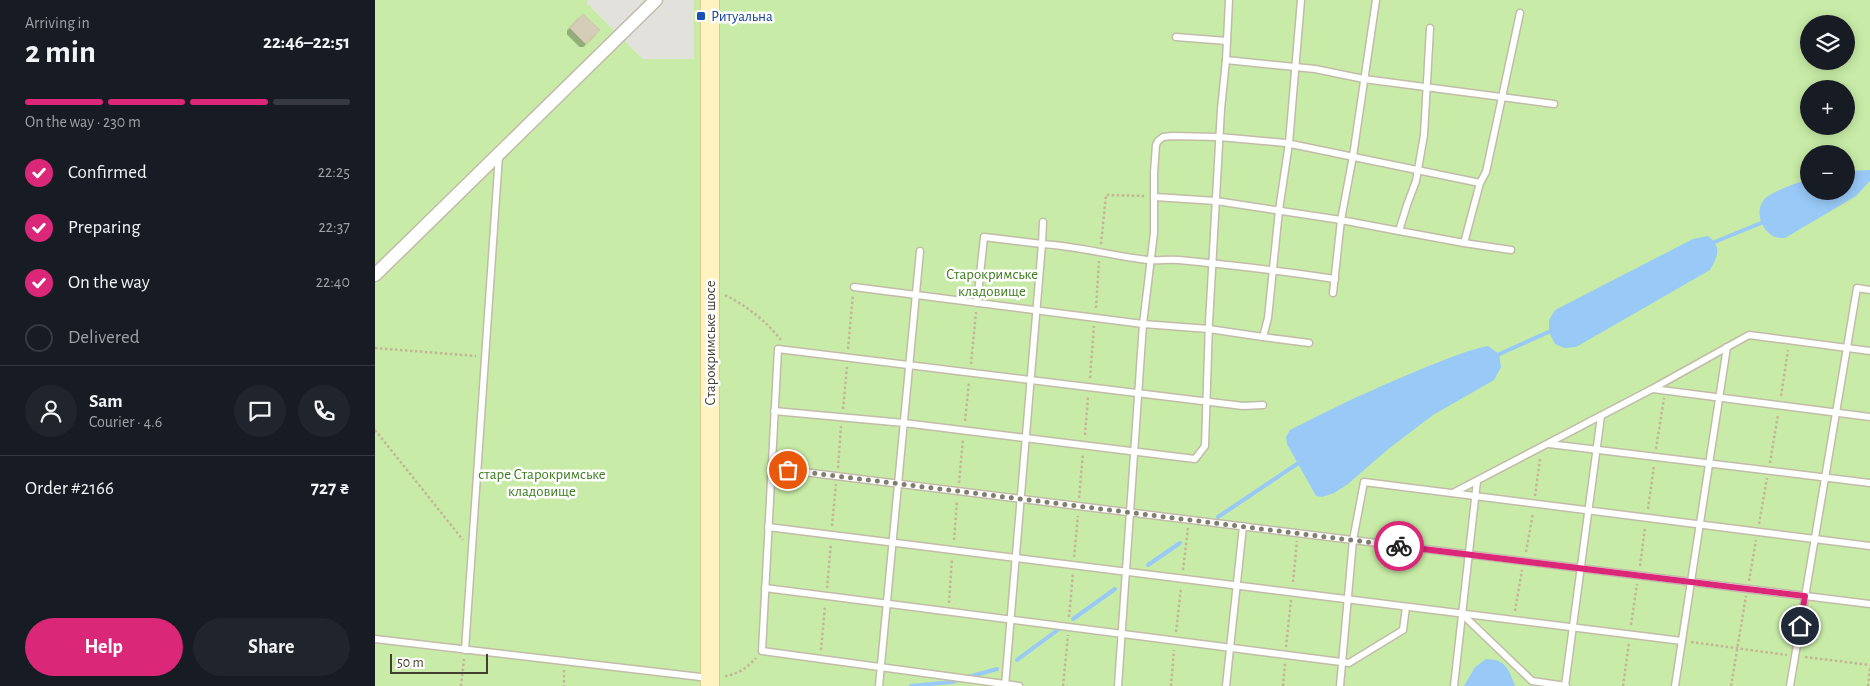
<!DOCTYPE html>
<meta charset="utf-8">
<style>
body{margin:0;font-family:"Alegreya Sans",sans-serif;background:#20242c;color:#f1f3f6;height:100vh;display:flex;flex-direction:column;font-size:19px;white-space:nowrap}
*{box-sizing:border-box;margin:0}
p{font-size:16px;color:#9ea1a6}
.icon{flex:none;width:28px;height:28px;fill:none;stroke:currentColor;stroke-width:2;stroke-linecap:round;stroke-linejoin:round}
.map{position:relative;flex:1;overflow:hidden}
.side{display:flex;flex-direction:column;background:#171b24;width:375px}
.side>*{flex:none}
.buttons{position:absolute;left:1425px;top:15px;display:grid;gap:10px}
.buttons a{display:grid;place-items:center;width:55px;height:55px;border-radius:50%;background:#171b24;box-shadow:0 2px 12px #0003;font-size:25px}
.scale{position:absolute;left:15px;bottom:12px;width:98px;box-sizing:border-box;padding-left:5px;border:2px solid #453f32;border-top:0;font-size:14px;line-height:18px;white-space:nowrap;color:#453f32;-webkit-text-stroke:4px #fff;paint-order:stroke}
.pin{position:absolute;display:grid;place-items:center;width:42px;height:42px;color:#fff;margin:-21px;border:2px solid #fff;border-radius:50%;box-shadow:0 1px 5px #0007}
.courier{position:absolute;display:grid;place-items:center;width:50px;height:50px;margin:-25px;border:4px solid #db2777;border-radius:50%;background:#fff;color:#222;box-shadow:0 1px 6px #0007}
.overview em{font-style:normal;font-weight:600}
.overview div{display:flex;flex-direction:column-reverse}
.overview{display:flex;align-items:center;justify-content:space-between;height:85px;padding:0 25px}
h1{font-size:32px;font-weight:600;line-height:38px}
.bar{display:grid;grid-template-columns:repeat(4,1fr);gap:8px 5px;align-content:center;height:60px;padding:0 25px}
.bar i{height:6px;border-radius:4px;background:#363941}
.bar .active{background:#db2777}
.bar p{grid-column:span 4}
.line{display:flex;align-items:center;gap:12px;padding:0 25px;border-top:1px solid #363941}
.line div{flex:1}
.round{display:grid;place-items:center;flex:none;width:52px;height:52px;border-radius:26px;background:#20242c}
ol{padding:0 25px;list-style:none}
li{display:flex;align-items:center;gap:15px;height:55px}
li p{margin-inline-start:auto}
li .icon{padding:5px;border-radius:50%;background:#db2777;color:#fff;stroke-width:4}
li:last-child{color:#9ea1a6}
li i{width:28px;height:28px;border:2px solid #363941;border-radius:50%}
.cta{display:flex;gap:10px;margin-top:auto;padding:10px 25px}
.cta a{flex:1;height:58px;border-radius:30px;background:#db2777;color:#fff;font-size:20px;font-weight:600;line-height:58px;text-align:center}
.cta a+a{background:#20242c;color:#f1f3f6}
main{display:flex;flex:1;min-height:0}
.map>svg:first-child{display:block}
.green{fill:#c8eca7;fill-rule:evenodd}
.parking{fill:#e3e1dc}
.water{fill:#98c9f7}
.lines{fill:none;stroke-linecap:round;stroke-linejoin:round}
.stream{stroke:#98c9f7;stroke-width:4}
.building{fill:#d5ccb7;stroke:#d1c5aa;filter:url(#shadow)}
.lane-casing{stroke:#c2bba7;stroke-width:9}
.street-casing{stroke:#c2bba7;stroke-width:15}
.secondary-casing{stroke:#d8ca8d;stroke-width:20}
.path{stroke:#c3b694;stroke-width:2.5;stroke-dasharray:2.5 2.5;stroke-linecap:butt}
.lane{stroke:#fff;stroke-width:6}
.street{stroke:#fff;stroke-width:12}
.secondary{stroke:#fff4c1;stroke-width:18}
.done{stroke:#827d70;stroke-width:5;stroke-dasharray:0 9}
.route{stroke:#db2777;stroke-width:6}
.transit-dot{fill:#1a4fb4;stroke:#fff;stroke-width:2}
.labels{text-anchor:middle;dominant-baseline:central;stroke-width:5;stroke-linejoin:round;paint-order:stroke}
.transit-label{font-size:15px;fill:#164399;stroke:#fff;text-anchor:start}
.park-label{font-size:15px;fill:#3d7c20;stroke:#fff}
.street-label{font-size:15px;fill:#453f32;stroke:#fff}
</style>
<main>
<section class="side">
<div class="overview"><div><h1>2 min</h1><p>Arriving in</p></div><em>22:46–22:51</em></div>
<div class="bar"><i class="active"></i><i class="active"></i><i class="active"></i><i></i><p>On the way · 230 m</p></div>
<ol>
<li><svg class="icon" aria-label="check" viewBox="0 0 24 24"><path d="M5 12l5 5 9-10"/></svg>Confirmed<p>22:25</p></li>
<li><svg class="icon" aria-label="check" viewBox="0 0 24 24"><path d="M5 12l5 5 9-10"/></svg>Preparing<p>22:37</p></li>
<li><svg class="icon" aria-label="check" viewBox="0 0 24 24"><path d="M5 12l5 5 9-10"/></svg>On the way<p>22:40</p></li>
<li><i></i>Delivered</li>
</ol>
<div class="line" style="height:90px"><a class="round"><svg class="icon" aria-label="person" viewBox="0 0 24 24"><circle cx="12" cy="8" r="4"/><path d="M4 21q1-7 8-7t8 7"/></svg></a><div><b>Sam</b><p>Courier · 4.6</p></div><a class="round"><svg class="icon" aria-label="chat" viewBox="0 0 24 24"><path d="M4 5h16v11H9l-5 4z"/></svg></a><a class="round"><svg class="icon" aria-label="phone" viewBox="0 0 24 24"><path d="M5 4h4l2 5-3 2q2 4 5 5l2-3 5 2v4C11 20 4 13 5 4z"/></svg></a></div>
<div class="line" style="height:65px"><div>Order #2166</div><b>727 ₴</b></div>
<div class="cta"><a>Help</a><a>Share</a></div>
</section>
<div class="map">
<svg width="1495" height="686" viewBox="0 0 1495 686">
<defs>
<filter id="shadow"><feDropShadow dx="-4.5" dy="4.5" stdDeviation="0" flood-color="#0004"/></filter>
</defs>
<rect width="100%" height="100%" fill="#f3efe3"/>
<path class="green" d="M 0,0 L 213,0 L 212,3 L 268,59 L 319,59 L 319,0 L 1495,0 L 1495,686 L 0,686 ZM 1434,24 L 1471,24 L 1471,61 L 1434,61 ZM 1434,89 L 1471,89 L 1471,126 L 1434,126 ZM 1434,154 L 1471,154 L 1471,191 L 1434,191 Z"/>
<path class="parking" d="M 213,0 L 319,0 L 319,59 L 268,59 L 212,3 Z"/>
<g class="water">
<path d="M 1495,170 L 1495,181 L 1481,196 L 1410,238 C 1405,238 1399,238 1395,234 C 1383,225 1380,205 1393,196 C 1404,189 1421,183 1434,179 L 1434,191 L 1471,191 L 1471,171 Z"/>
<path d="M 1333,236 C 1347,247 1343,256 1335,270 L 1201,347 L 1189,348 L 1180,344 L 1174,332 L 1174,320 L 1180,310 L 1318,239 Z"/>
<path d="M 1113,346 L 1124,354 L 1126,367 L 1119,380 L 1058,415 L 1012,450 L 973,484 L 959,493 L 947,497 L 941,496 L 912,444 L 911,437 L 915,430 C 957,408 1000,388 1044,370 C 1067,361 1089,351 1113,346 Z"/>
<path d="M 1111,659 C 1131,659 1134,670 1140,686 L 1089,686 L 1100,667 Z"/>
</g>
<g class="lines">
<g class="stream">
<path d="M 1337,243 L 1391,221"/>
<path d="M 1120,356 L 1178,330"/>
<path d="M 843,517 L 925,462"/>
<path d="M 773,565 L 805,543"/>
<path d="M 698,619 L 740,589"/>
<path d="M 642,660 L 684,629"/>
<path d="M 593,677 L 622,669"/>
<path d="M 536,686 L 577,682 L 586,679"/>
</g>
</g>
<path class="building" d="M 208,14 L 225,30 L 211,44 L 195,28 Z"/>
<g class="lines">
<defs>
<g id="lane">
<path d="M 926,0 L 914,143 L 904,210 L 893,318 L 888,337 L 934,343"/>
<path d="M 1001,0 L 978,156 L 966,220 L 1024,231 L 1032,205 L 1041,181 L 1049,135 L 1055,28"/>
<path d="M 801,37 L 852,41 L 854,0"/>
<path d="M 852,41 L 851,60 L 940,69 L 989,79 L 1179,104"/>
<path d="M 780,197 L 841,201 L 966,220 L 958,293"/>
<path d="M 668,222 L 667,244 C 703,246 737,256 773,260 C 783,261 793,259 804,260 C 856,265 908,271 960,279"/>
<path d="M 1024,231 L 1089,243"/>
<path d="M 1136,250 L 1089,243 L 1105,183 L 1111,172 L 1145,13"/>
<path d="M 479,287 L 768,324 L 834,329 L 888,337"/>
<path d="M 602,303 L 609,237 L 667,244 L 630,686"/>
<path d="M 1278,389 L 1495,417"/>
<path d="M 399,411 L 529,423 L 820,459 L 830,446 L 834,323 L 846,109 L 851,60"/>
<path d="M 1174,444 L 1495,483"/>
<path d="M 396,468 L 1495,604"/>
<path d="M 1078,493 L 1277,389 L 1374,335 L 1495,351"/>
<path d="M 393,527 L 1307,641"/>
<path d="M 390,588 L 974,663 L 1028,630 L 1031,607"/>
<path d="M 1087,614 L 1157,681 L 1191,686"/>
<path d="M 0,639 L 334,678"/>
<path d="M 90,650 L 124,155"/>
<path d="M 504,686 L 545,251"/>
<path d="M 644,686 L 387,651 L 403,349 L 868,406 L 888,405"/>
<path d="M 743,686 L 768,324 L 779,233 L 779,173 L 781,145 L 783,141 L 788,137 L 797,136 L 844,137 L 911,143 L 1105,183"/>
<path d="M 851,686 L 868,526"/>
<path d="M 965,686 L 978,540 L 989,482 L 1495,546"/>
<path d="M 1079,686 L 1102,481"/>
<path d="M 1190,686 L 1226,416"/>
<path d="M 1300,686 L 1352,347"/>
<path d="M 1415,686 L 1482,288 L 1495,290"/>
</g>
<path id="street" d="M 0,275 L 281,0"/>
<path id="secondary" d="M 335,0 L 335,686"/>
</defs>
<use href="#lane" class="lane-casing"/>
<use href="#street" class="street-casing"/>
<use href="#secondary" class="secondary-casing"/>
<g class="path">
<path d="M 726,244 L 731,195 L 771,196"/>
<path d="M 350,295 C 372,306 391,321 406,340"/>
<path d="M 721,308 L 724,261"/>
<path d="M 0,348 L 101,356"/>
<path d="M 473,349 L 478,294"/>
<path d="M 596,364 L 601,312"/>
<path d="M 715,378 L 719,326"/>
<path d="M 1406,396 L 1413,350"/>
<path d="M 468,409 L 472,367"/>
<path d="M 590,421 L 594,382"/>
<path d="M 0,430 L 88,540"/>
<path d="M 710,435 L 713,396"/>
<path d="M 1281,449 L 1289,398"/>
<path d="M 1395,463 L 1403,414"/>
<path d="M 463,468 L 466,426"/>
<path d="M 584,483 L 588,439"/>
<path d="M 1160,496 L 1165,459"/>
<path d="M 704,498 L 708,453"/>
<path d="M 1273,509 L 1279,465"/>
<path d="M 1384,524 L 1392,478"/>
<path d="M 457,526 L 461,484"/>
<path d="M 579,540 L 582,501"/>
<path d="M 1151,552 L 1158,513"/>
<path d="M 699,557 L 703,516"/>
<path d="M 1265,566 L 1270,527"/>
<path d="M 808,570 L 813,528"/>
<path d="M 1374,581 L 1381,540"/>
<path d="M 918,582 L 922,541"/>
<path d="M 452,588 L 456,543"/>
<path d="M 574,603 L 577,558"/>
<path d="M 1140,611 L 1147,570"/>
<path d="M 694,617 L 698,573"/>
<path d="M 1256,625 L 1262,584"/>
<path d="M 801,632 L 806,588"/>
<path d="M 1316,642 L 1412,655"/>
<path d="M 911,647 L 916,600"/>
<path d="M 446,650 L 450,606"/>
<path d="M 1430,657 L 1495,665"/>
<path d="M 189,670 L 189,686"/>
<path d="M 350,676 C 362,675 373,667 381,658"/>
<path d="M 86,686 L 89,659"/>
<path d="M 688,686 L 693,635"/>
<path d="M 796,686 L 799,650"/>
<path d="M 908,686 L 910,663"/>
<path d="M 1248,686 L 1254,643"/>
<path d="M 1356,686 L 1371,596"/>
<path d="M 1493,686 L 1495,668"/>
</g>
<use href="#lane" class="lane"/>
<use href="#street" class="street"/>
<use href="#secondary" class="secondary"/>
</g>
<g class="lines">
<path class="done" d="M 413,470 L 1024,546"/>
<path class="route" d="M 1024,546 L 1430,596 L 1425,626"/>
</g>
<rect class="transit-dot" x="321" y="11" width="10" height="10" rx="2.5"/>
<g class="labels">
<g class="transit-label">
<text x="336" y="16">Ритуальна</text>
</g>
<g class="park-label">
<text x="617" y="274">Старокримське<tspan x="617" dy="17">кладовище</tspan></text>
<text x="167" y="474">старе Старокримське<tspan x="167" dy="17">кладовище</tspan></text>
</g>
<g class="street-label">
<text transform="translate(335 343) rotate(-90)">Старокримське шосе</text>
</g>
</g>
</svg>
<div class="buttons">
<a><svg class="icon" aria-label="layers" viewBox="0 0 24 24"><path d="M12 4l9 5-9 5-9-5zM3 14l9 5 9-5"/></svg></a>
<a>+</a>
<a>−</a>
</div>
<div class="scale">50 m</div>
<div class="pin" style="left:413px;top:470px;background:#ea580c"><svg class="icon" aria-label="bag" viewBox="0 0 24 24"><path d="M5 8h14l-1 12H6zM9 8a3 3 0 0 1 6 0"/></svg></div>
<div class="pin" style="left:1425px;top:626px;background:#1f2937"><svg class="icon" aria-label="home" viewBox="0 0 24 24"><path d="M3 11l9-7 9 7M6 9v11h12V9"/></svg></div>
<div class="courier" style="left:1024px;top:546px"><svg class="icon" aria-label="bike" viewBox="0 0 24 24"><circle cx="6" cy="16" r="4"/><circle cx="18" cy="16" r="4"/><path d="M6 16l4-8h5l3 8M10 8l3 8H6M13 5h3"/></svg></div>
</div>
</main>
